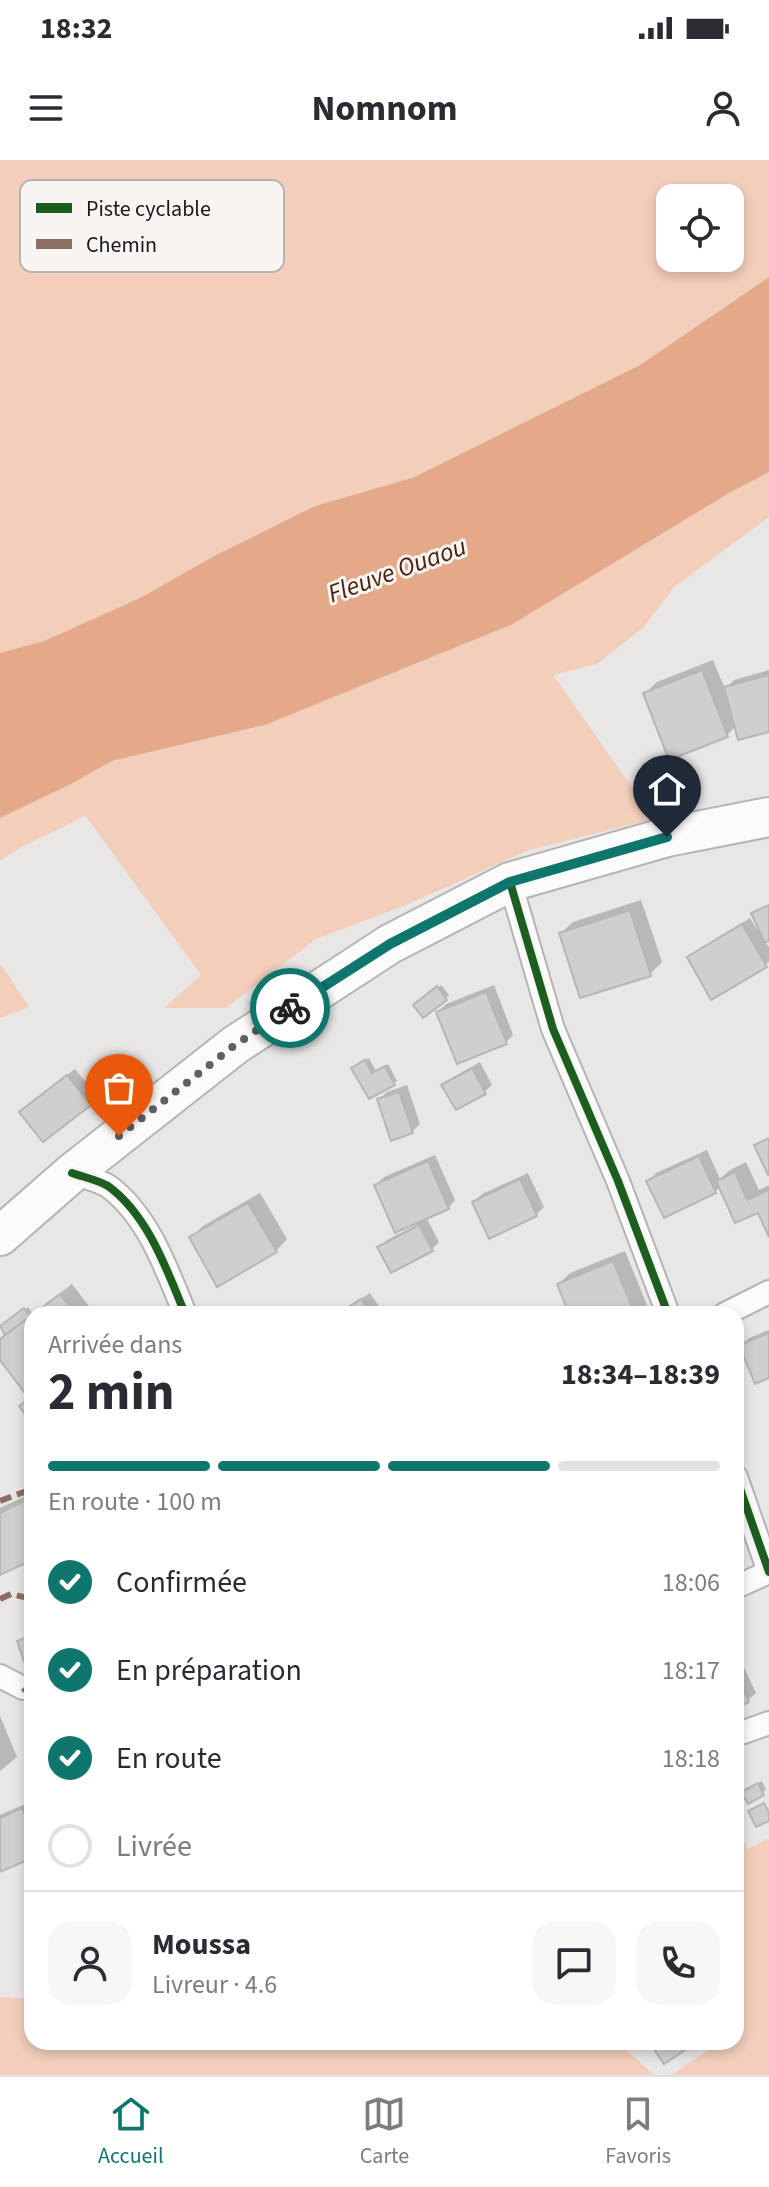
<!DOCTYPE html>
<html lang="fr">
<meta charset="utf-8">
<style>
body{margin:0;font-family:"Source Sans 3",sans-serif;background:#f7f7f7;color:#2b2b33;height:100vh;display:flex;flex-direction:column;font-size:30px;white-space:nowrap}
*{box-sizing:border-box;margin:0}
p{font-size:26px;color:#7c7c81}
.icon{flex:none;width:44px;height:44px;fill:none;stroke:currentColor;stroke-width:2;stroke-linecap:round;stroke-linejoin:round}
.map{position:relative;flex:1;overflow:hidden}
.side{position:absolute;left:24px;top:1146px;width:720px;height:744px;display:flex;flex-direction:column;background:#fff;border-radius:24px;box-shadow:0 4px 12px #0003}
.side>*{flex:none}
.tools{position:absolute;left:656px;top:24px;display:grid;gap:16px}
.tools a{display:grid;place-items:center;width:88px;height:88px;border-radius:16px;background:#fff;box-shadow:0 4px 12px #0003;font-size:40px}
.pin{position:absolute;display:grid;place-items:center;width:68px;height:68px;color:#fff;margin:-82px -34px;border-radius:50% 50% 50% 0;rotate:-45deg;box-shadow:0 0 8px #0007}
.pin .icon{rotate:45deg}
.courier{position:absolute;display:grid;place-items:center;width:80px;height:80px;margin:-40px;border:6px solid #0f766e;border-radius:50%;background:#fff;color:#222;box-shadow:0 2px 10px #0007}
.summary em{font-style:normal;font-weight:700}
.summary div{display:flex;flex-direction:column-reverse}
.summary{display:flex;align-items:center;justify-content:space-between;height:136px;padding:0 24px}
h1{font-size:52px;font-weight:700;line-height:60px}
.bar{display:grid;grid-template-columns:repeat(4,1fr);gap:12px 8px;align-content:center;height:96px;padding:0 24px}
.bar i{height:10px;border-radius:6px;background:#e1e1e2}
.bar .selected{background:#0f766e}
.bar p{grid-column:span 4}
.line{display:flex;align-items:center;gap:20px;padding:0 24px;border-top:2px solid #e1e1e2}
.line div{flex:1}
.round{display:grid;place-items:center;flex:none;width:84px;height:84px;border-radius:24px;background:#f7f7f7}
ol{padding:0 24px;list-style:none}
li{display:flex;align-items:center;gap:24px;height:88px}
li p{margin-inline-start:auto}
li .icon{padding:8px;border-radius:50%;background:#0f766e;color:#fff;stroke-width:4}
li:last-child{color:#7c7c81}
li i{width:44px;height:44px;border:4px solid #e1e1e2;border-radius:50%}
.status{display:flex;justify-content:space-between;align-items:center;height:56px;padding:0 40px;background:#fff;direction:ltr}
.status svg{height:22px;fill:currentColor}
header{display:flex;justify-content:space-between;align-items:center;height:104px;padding:0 24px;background:#fff;font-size:36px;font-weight:700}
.tab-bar{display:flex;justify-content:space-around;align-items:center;height:112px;border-top:2px solid #e1e1e2;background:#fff;font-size:22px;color:#7c7c81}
.tab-bar a{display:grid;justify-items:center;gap:4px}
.tab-bar .selected{color:#0f766e}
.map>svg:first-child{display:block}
.green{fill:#f2cebb;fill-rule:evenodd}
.water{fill:#e3a988}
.shadow{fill:#0003}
.building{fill:#d0cfce;stroke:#b8b6b5;stroke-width:2}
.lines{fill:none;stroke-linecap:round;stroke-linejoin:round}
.minor-casing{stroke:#b5b4b3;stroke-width:26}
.trunk-casing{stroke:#b5b4b3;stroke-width:42}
.minor{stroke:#fcfbfb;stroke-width:22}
.trunk{stroke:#fcfbfb;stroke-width:38}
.quiet{stroke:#8d6e63;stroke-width:6;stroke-dasharray:12 6;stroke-linecap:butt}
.cycleway-casing{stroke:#f8f4f1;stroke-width:13}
.cycleway{stroke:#1b5e20;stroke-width:8}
.done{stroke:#62605f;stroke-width:8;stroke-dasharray:0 14.4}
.route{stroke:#0f766e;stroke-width:10}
.labels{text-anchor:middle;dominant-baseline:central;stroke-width:6;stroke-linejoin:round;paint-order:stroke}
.water-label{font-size:26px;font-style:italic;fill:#452310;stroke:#f8f4f1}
.key{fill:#f8f4f1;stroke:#b5b2b0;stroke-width:2}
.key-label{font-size:22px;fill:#191817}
</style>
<div class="status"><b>18:32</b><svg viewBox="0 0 49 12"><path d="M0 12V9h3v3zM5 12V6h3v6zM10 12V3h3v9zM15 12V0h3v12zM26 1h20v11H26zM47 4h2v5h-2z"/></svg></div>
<header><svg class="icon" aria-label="menu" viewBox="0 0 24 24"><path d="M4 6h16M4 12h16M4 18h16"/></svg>Nomnom<svg class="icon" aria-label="person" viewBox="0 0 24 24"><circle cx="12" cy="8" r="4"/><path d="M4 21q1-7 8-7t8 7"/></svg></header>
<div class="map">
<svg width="769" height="1915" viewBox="0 0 769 1915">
<rect width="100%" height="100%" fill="#e9e7e5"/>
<g class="green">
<path d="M 0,0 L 769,0 L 769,117 L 640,205 L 412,318 L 315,346 L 216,395 L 140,438 L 44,481 L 0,493 ZM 670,38 L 730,38 L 730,98 L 670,98 Z"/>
<path d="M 769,312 L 769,357 L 674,427 L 644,467 L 597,504 L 553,515 L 654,659 L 529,690 L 406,745 L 316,779 L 226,848 L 164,848 L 201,815 L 85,655 C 58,672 26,681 0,701 L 0,658 L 71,624 L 112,601 L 265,565 L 513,464 L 729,333 Z"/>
<path d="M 0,803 L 29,847 L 0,858 Z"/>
<path d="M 736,1667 L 748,1689 L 769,1678 L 769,1915 L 671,1915 L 720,1882 L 736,1882 Z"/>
<path d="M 0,1837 L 32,1839 L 32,1882 L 613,1882 L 620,1884 L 654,1915 L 0,1915 Z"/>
</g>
<path class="water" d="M 769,117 L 769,312 L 729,333 L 513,464 L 265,565 L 112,601 L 71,624 L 0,658 L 0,493 L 44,481 L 140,438 L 216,395 L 315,346 L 412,318 L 640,205 Z"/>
<g class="shadow">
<path d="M 713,500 L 725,529 L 734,520 L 769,510 L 769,570 L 736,566 L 727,575 L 645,533 L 657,522 Z"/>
<path d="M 641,740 L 662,802 L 650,814 L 561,773 L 573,762 Z"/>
<path d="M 769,745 L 769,779 L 764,781 L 769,787 L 769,802 L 712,837 L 689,797 L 697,790 L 750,758 L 758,771 L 761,770 L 753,754 Z"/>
<path d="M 441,825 L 449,835 L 446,838 L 419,841 Z"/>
<path d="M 494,825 L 513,875 L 506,882 L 438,852 L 446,844 Z"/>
<path d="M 369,898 L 376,911 L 388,904 L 397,921 L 370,937 L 357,905 Z"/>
<path d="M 480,902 L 492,925 L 484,932 L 444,926 L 452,918 Z"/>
<path d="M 75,909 L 97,936 L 90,944 L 29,944 Z"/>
<path d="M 407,925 L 420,964 L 412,972 L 379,940 L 387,932 Z"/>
<path d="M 707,990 L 720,1019 L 730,1010 L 746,1002 L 759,1030 L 769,1025 L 769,1073 L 758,1050 L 721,1026 L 715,1032 L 649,1021 L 656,1013 Z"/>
<path d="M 435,995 L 455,1040 L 448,1048 L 426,1057 L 439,1082 L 432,1089 L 380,1088 L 387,1080 L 418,1064 L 376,1025 L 384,1017 Z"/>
<path d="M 528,1013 L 544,1047 L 536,1055 L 474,1042 L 482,1034 Z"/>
<path d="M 260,1033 L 287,1079 L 276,1091 L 191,1078 L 203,1066 Z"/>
<path d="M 625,1091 L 647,1145 L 638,1154 L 571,1154 L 559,1124 L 570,1113 Z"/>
<path d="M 72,1124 L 95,1154 L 32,1154 L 32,1224 L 0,1197 L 0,1179 L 6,1174 L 5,1164 L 28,1147 L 33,1154 Z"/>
<path d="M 370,1133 L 384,1154 L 337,1154 Z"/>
<path d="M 769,1170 L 769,1216 L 741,1186 L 749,1178 Z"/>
<path d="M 32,1333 L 32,1398 L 0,1413 L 0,1348 Z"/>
<path d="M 736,1490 L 756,1533 L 748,1540 L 736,1546 Z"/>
<path d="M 0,1556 L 17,1597 L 0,1611 Z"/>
<path d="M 762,1621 L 766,1630 L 748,1641 L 747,1629 Z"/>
<path d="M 30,1642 L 32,1647 L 32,1696 L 0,1710 L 0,1655 Z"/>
</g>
<g class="building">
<path d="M 702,510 L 728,577 L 669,600 L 643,533 Z"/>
<path d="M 769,515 L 769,572 L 738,580 L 724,527 Z"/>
<path d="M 769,745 L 769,781 L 765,783 L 751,753 Z"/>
<path d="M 630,750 L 651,816 L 580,838 L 559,773 Z"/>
<path d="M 742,764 L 767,807 L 711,840 L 687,797 Z"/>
<path d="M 437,826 L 447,840 L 423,858 L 413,845 Z"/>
<path d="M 486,832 L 507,884 L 457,904 L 436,852 Z"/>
<path d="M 365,900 L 372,913 L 385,906 L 395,925 L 369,939 L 351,908 Z"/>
<path d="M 472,908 L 486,934 L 456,950 L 441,925 Z"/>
<path d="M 67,915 L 91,945 L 43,982 L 19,952 Z"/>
<path d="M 399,932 L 413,973 L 391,981 L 377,939 Z"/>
<path d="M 769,978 L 769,1014 L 768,1015 L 754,985 Z"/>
<path d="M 699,996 L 716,1033 L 664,1058 L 646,1021 Z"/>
<path d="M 428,1001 L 449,1049 L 395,1073 L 374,1025 Z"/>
<path d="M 735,1012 L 747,1040 L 769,1030 L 769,1077 L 758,1053 L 735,1063 L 716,1021 Z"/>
<path d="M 520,1019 L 537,1056 L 489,1079 L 472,1042 Z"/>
<path d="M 248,1043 L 277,1092 L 217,1127 L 189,1077 Z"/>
<path d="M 419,1065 L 433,1091 L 391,1113 L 377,1087 Z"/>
<path d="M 613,1101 L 635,1154 L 569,1154 L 557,1124 Z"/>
<path d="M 60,1134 L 75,1154 L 34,1154 Z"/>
<path d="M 361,1139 L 371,1154 L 338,1154 Z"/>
<path d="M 24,1148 L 30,1157 L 5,1175 L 0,1166 Z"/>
<path d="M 32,1155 L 32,1226 L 24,1232 L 0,1200 L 0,1179 Z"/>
<path d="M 769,1173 L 769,1218 L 755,1224 L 739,1185 Z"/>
<path d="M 32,1237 L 32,1264 L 19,1246 Z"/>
<path d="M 30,1338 L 32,1400 L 0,1415 L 0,1353 Z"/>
<path d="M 32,1475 L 32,1525 L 17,1481 Z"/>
<path d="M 736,1512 L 749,1542 L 736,1548 Z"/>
<path d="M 758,1623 L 764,1635 L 748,1644 L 741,1632 Z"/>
<path d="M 764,1643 L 769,1652 L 769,1661 L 756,1667 L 748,1651 Z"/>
<path d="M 22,1648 L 32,1670 L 32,1698 L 0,1712 L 0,1658 Z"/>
<path d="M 649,1882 L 697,1882 L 664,1904 Z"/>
</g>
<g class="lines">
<defs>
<g id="minor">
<path d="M 510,722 L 553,869 L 618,1021 L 668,1154"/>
<path d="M 72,1013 C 83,1017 98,1020 108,1026 C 148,1055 167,1110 185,1154"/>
<path d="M 725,1154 L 769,1132"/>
<path d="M 736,1317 L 769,1412"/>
<path d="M 736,1427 L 769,1412"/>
<path d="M 0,1516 L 23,1528"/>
<path d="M 736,1573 L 744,1572 L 769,1563"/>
</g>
<path id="trunk" d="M 0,1076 L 72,1013 L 235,885 L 390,784 L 510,722 L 667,677 L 769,657"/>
</defs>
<use href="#minor" class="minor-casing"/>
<use href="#trunk" class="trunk-casing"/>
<use href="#minor" class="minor"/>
<use href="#trunk" class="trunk"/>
<g class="quiet">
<path d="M 0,1341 L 32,1329"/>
<path d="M 0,1439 L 11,1434 L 32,1439"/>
<path d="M 23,1528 L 32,1537"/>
</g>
<defs>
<g id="cycleway">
<path d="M 510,722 L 553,869 L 618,1021 L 668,1154"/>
<path d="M 72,1013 C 83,1017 98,1020 108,1026 C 148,1055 167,1110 185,1154"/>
<path d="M 736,1317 L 769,1412"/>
</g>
</defs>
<use href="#cycleway" class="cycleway-casing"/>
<use href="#cycleway" class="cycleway"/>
</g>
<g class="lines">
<path class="done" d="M 119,976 L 235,885 L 290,848"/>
<path class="route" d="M 290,848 L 390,784 L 510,722 L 667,677"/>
</g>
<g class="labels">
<g class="water-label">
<text transform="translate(397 410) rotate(-20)">Fleuve Ouaou</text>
</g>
</g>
<rect x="20" y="20" width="264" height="92" rx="12" class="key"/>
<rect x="36" y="43" width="36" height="10" fill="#1b5e20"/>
<rect x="36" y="79" width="36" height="10" fill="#8d6e63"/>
<g class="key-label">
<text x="86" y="56">Piste cyclable</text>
<text x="86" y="92">Chemin</text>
</g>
</svg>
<div class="tools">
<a><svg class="icon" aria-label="locate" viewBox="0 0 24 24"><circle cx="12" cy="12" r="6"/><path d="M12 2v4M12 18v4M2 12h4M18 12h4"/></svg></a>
</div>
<div class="pin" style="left:119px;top:976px;background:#ea580c"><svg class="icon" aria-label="bag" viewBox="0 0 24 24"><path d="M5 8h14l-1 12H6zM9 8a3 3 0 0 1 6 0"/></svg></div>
<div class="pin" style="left:667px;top:677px;background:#1f2937"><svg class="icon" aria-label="home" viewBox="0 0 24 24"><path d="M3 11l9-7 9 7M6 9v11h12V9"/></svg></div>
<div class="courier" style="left:290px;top:848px"><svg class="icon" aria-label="bike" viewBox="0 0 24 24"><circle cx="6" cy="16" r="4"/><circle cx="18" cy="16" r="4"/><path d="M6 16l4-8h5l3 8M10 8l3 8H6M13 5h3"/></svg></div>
<section class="side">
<div class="summary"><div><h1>2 min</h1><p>Arrivée dans</p></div><em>18:34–18:39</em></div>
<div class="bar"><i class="selected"></i><i class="selected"></i><i class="selected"></i><i></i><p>En route · 100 m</p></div>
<ol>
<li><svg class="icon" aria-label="check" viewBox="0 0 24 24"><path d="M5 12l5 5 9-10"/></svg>Confirmée<p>18:06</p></li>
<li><svg class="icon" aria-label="check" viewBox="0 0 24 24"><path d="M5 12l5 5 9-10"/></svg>En préparation<p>18:17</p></li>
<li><svg class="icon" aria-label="check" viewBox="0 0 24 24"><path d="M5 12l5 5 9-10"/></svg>En route<p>18:18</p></li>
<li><i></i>Livrée</li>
</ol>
<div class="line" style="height:144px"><a class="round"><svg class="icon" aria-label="person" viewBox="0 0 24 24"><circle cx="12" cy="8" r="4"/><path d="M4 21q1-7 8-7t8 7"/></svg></a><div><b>Moussa</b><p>Livreur · 4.6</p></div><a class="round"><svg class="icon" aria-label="chat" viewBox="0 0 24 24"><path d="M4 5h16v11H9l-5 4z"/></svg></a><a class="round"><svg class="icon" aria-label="phone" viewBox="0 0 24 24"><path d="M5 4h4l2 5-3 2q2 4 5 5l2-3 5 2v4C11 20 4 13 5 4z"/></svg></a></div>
</section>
</div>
<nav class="tab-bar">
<a class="selected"><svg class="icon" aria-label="home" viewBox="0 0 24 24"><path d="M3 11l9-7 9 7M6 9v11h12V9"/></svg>Accueil</a>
<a><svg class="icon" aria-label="map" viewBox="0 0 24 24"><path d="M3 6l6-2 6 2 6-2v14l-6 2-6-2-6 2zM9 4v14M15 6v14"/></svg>Carte</a>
<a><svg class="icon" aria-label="saved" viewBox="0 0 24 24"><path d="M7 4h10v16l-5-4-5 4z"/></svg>Favoris</a>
</nav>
